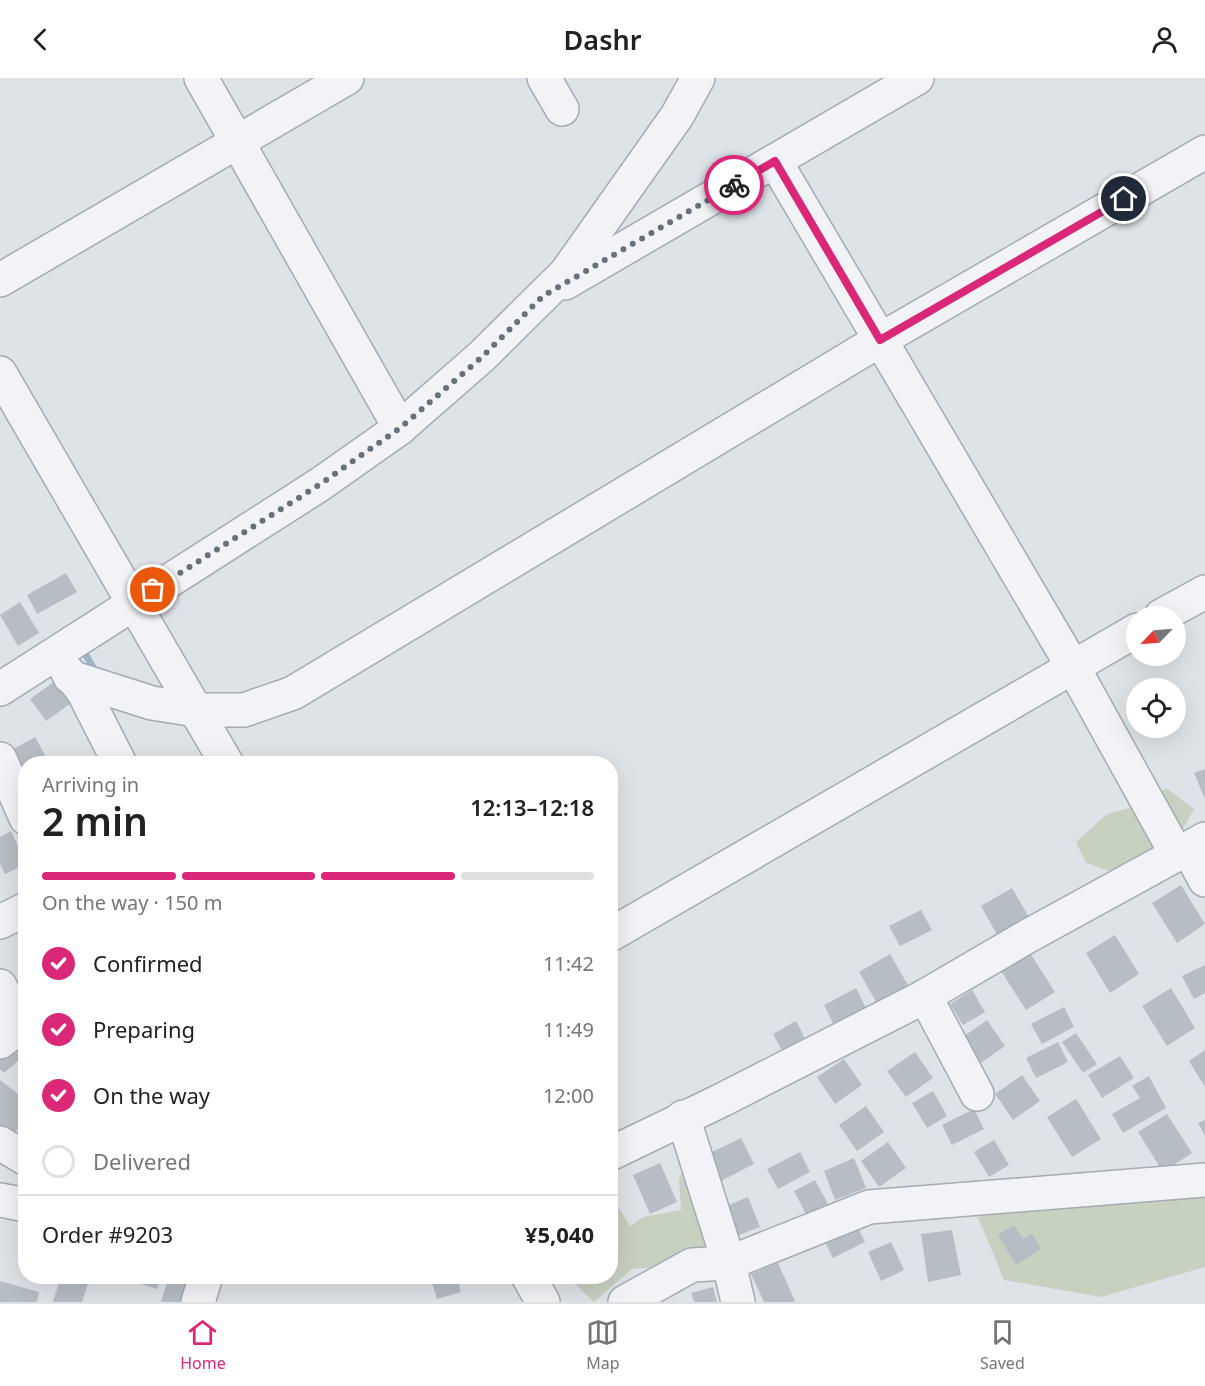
<!DOCTYPE html>
<meta charset="utf-8">
<style>
body{margin:0;font-family:"Noto Sans",sans-serif;background:#f6f6f6;color:#222;height:100vh;display:flex;flex-direction:column;font-size:22px;white-space:nowrap}
*{box-sizing:border-box;margin:0}
p{font-size:20px;color:#767676}
.icon{flex:none;width:33px;height:33px;fill:none;stroke:currentColor;stroke-width:2;stroke-linecap:round;stroke-linejoin:round}
.map{position:relative;flex:1;overflow:hidden}
.sheet{position:absolute;left:18px;top:678px;width:600px;height:528px;display:flex;flex-direction:column;background:#fff;border-radius:24px;box-shadow:0 6px 24px #0002}
.sheet>*{flex:none}
.needle{width:39px;rotate:245deg}
.controls{position:absolute;left:1126px;top:528px;display:grid;gap:12px}
.controls a{display:grid;place-items:center;width:60px;height:60px;border-radius:50%;background:#fff;box-shadow:0 6px 24px #0002;font-size:30px}
.pin{position:absolute;display:grid;place-items:center;width:51px;height:51px;color:#fff;margin:-26px;border:3px solid #fff;border-radius:50%;box-shadow:0 2px 6px #0007}
.courier{position:absolute;display:grid;place-items:center;width:60px;height:60px;margin:-30px;border:4px solid #db2777;border-radius:50%;background:#fff;color:#222;box-shadow:0 2px 8px #0007}
.head em{font-style:normal;font-weight:600}
.head div{display:flex;flex-direction:column-reverse}
.head{display:flex;align-items:center;justify-content:space-between;height:102px;padding:0 24px}
h1{font-size:39px;font-weight:600;line-height:45px}
.bar{display:grid;grid-template-columns:repeat(4,1fr);gap:9px 6px;align-content:center;height:72px;padding:0 24px}
.bar i{height:8px;border-radius:4px;background:#e0e0e0}
.bar .active{background:#db2777}
.bar p{grid-column:span 4}
.line{display:flex;align-items:center;gap:15px;padding:0 24px;border-top:2px solid #e0e0e0}
.line div{flex:1}
ol{padding:0 24px;list-style:none}
li{display:flex;align-items:center;gap:18px;height:66px}
li p{margin-inline-start:auto}
li .icon{padding:6px;border-radius:50%;background:#db2777;color:#fff;stroke-width:4}
li:last-child{color:#767676}
li i{width:33px;height:33px;border:3px solid #e0e0e0;border-radius:50%}
header{display:flex;justify-content:space-between;align-items:center;height:78px;padding:0 24px;background:#fff;font-size:27px;font-weight:600}
.menu{display:flex;justify-content:space-around;align-items:center;height:84px;border-top:2px solid #e0e0e0;background:#fff;font-size:16px;color:#767676}
.menu a{display:grid;justify-items:center;gap:3px}
.menu .active{color:#db2777}
.map>svg:first-child{display:block}
.green{fill:#c7d1c0}
.lines{fill:none;stroke-linecap:round;stroke-linejoin:round}
.stream{stroke:#9ab6c7;stroke-width:7}
.building{fill:#b6bdc4}
.minor-casing{stroke:#a4abb2;stroke-width:36}
.minor{stroke:#f1f3f6;stroke-width:33}
.done{stroke:#68717a;stroke-width:6;stroke-dasharray:0 10.8}
.route{stroke:#db2777;stroke-width:8}
</style>
<header><svg class="icon" aria-label="back" viewBox="0 0 24 24"><path d="M15 5l-7 7 7 7"/></svg>Dashr<svg class="icon" aria-label="person" viewBox="0 0 24 24"><circle cx="12" cy="8" r="4"/><path d="M4 21q1-7 8-7t8 7"/></svg></header>
<div class="map">
<svg width="1205" height="1224" viewBox="0 0 1205 1224">
<rect width="100%" height="100%" fill="#dee3e8"/>
<g class="green">
<path d="M 1166,710 L 1194,731 L 1165,783 L 1119,796 L 1086,785 L 1076,764 L 1107,736 L 1148,725 Z"/>
<path d="M 688,1079 L 721,1185 L 632,1191 L 594,1224 L 574,1205 L 580,1199 L 610,1198 L 611,1117 L 630,1148 L 643,1139 L 681,1132 L 679,1102 Z"/>
<path d="M 1205,1102 L 1205,1189 L 1101,1219 L 1004,1202 L 978,1139 Z"/>
</g>
<g class="lines">
<path class="stream" d="M 81,569 L 97,596"/>
</g>
<g class="building">
<path d="M 66,495 L 77,514 L 37,536 L 27,517 Z"/>
<path d="M 20,524 L 39,555 L 18,568 L 0,537 Z"/>
<path d="M 58,601 L 74,623 L 46,643 L 30,621 Z"/>
<path d="M 35,659 L 50,686 L 26,686 L 26,700 L 10,673 Z"/>
<path d="M 1205,691 L 1205,721 L 1194,695 Z"/>
<path d="M 11,753 L 26,786 L 5,796 L 0,786 L 0,759 Z"/>
<path d="M 1181,807 L 1205,846 L 1177,865 L 1152,825 Z"/>
<path d="M 1012,810 L 1031,843 L 1000,862 L 981,828 Z"/>
<path d="M 921,832 L 932,852 L 900,868 L 889,848 Z"/>
<path d="M 1115,857 L 1139,896 L 1110,915 L 1086,875 Z"/>
<path d="M 1030,875 L 1055,914 L 1026,932 L 1001,893 Z"/>
<path d="M 890,876 L 909,909 L 878,927 L 859,894 Z"/>
<path d="M 1205,887 L 1205,915 L 1194,921 L 1182,898 Z"/>
<path d="M 26,907 L 26,943 L 12,914 Z"/>
<path d="M 856,910 L 866,930 L 834,947 L 824,927 Z"/>
<path d="M 1171,910 L 1195,950 L 1167,968 L 1142,928 Z"/>
<path d="M 972,912 L 985,934 L 963,947 L 950,926 Z"/>
<path d="M 1064,929 L 1074,949 L 1042,966 L 1031,946 Z"/>
<path d="M 987,942 L 1005,968 L 978,987 L 960,961 Z"/>
<path d="M 796,943 L 809,968 L 786,980 L 773,956 Z"/>
<path d="M 1076,955 L 1097,986 L 1083,995 L 1062,964 Z"/>
<path d="M 11,961 L 25,977 L 4,995 L 0,991 L 0,970 Z"/>
<path d="M 1058,964 L 1068,984 L 1036,1000 L 1026,980 Z"/>
<path d="M 1205,972 L 1205,1009 L 1189,983 Z"/>
<path d="M 915,974 L 933,1000 L 906,1019 L 887,993 Z"/>
<path d="M 1120,978 L 1134,1000 L 1102,1020 L 1088,997 Z"/>
<path d="M 844,981 L 862,1007 L 835,1026 L 817,999 Z"/>
<path d="M 1022,997 L 1040,1023 L 1013,1042 L 995,1016 Z"/>
<path d="M 1149,998 L 1166,1030 L 1123,1055 L 1112,1036 L 1140,1020 L 1132,1008 Z"/>
<path d="M 0,1002 L 26,1022 L 26,1041 L 13,1057 L 0,1047 Z"/>
<path d="M 933,1013 L 947,1038 L 927,1050 L 912,1025 Z"/>
<path d="M 1076,1021 L 1101,1061 L 1072,1079 L 1047,1039 Z"/>
<path d="M 866,1028 L 884,1054 L 857,1073 L 839,1047 Z"/>
<path d="M 974,1031 L 984,1051 L 952,1067 L 942,1047 Z"/>
<path d="M 1167,1036 L 1192,1075 L 1163,1094 L 1138,1054 Z"/>
<path d="M 1205,1042 L 1205,1058 L 1198,1045 Z"/>
<path d="M 741,1060 L 754,1086 L 717,1105 L 704,1078 Z"/>
<path d="M 994,1062 L 1009,1087 L 989,1099 L 974,1074 Z"/>
<path d="M 888,1064 L 906,1090 L 879,1109 L 861,1083 Z"/>
<path d="M 800,1074 L 810,1094 L 778,1111 L 767,1091 Z"/>
<path d="M 854,1080 L 866,1110 L 835,1122 L 824,1093 Z"/>
<path d="M 660,1085 L 677,1124 L 650,1136 L 633,1097 Z"/>
<path d="M 815,1102 L 828,1126 L 807,1138 L 794,1113 Z"/>
<path d="M 748,1119 L 760,1149 L 729,1161 L 717,1132 Z"/>
<path d="M 855,1144 L 865,1164 L 833,1180 L 823,1160 Z"/>
<path d="M 1014,1147 L 1023,1161 L 1032,1156 L 1041,1171 L 1016,1187 L 998,1157 Z"/>
<path d="M 952,1152 L 961,1197 L 928,1204 L 921,1156 Z"/>
<path d="M 891,1164 L 904,1192 L 881,1203 L 868,1174 Z"/>
<path d="M 778,1185 L 795,1223 L 793,1224 L 764,1224 L 751,1196 Z"/>
<path d="M 61,1198 L 88,1206 L 82,1224 L 53,1224 Z"/>
<path d="M 142,1198 L 161,1198 L 157,1211 L 140,1206 Z"/>
<path d="M 169,1198 L 199,1204 L 192,1224 L 161,1224 Z"/>
<path d="M 430,1198 L 457,1198 L 461,1214 L 437,1221 Z"/>
<path d="M 0,1203 L 39,1214 L 37,1224 L 0,1224 Z"/>
<path d="M 713,1209 L 717,1224 L 694,1224 L 691,1215 Z"/>
</g>
<g class="lines">
<defs>
<g id="minor">
<path d="M 201,0 L 400,350"/>
<path d="M 544,0 L 562,31"/>
<path d="M 775,83 L 1073,589 L 1177,777"/>
<path d="M 0,202 L 347,0"/>
<path d="M 565,205 L 917,0"/>
<path d="M 0,295 L 227,686"/>
<path d="M 1161,538 L 1205,514"/>
<path d="M 67,593 L 83,613 L 120,686"/>
<path d="M 70,599 L 152,625 L 196,632 L 244,632 L 293,615 L 880,262 L 1205,74"/>
<path d="M 0,611 L 319,407 L 400,350 L 418,334 L 481,279 L 566,195 L 677,38 L 698,0"/>
<path d="M 0,681 L 26,740"/>
<path d="M 1188,770 L 1205,802"/>
<path d="M 0,844 L 26,831"/>
<path d="M 610,857 L 1137,552"/>
<path d="M 0,908 L 20,948 L 0,964"/>
<path d="M 925,918 L 977,1016"/>
<path d="M 683,1039 L 729,1185 L 738,1224"/>
<path d="M 0,1065 L 26,1081"/>
<path d="M 610,1076 L 722,1022 L 920,921 L 1028,858 L 1205,761"/>
<path d="M 0,1122 L 26,1127"/>
<path d="M 528,1198 L 543,1224"/>
<path d="M 198,1224 L 206,1198"/>
<path d="M 625,1224 L 692,1187 L 729,1185 L 869,1129 L 1205,1102"/>
</g>
</defs>
<use href="#minor" class="minor-casing"/>
<use href="#minor" class="minor"/>
</g>
<g class="lines">
<path class="done" d="M 153,512 L 319,407 L 400,350 L 482,279 L 543,218 L 734,107"/>
<path class="route" d="M 734,107 L 775,83 L 880,262 L 1124,121"/>
</g>
</svg>
<div class="controls">
<a><svg class="needle" viewBox="-14 -14 28 28"><path d="M0-13l5 13h-10z" fill="#e53935"/><path d="M0 13l5-13h-10z" fill="#767676"/></svg></a>
<a><svg class="icon" aria-label="locate" viewBox="0 0 24 24"><circle cx="12" cy="12" r="6"/><path d="M12 2v4M12 18v4M2 12h4M18 12h4"/></svg></a>
</div>
<div class="pin" style="left:153px;top:512px;background:#ea580c"><svg class="icon" aria-label="bag" viewBox="0 0 24 24"><path d="M5 8h14l-1 12H6zM9 8a3 3 0 0 1 6 0"/></svg></div>
<div class="pin" style="left:1124px;top:121px;background:#1f2937"><svg class="icon" aria-label="home" viewBox="0 0 24 24"><path d="M3 11l9-7 9 7M6 9v11h12V9"/></svg></div>
<div class="courier" style="left:734px;top:107px"><svg class="icon" aria-label="bike" viewBox="0 0 24 24"><circle cx="6" cy="16" r="4"/><circle cx="18" cy="16" r="4"/><path d="M6 16l4-8h5l3 8M10 8l3 8H6M13 5h3"/></svg></div>
<section class="sheet">
<div class="head"><div><h1>2 min</h1><p>Arriving in</p></div><em>12:13–12:18</em></div>
<div class="bar"><i class="active"></i><i class="active"></i><i class="active"></i><i></i><p>On the way · 150 m</p></div>
<ol>
<li><svg class="icon" aria-label="check" viewBox="0 0 24 24"><path d="M5 12l5 5 9-10"/></svg>Confirmed<p>11:42</p></li>
<li><svg class="icon" aria-label="check" viewBox="0 0 24 24"><path d="M5 12l5 5 9-10"/></svg>Preparing<p>11:49</p></li>
<li><svg class="icon" aria-label="check" viewBox="0 0 24 24"><path d="M5 12l5 5 9-10"/></svg>On the way<p>12:00</p></li>
<li><i></i>Delivered</li>
</ol>
<div class="line" style="height:78px"><div>Order #9203</div><b>¥5,040</b></div>
</section>
</div>
<nav class="menu">
<a class="active"><svg class="icon" aria-label="home" viewBox="0 0 24 24"><path d="M3 11l9-7 9 7M6 9v11h12V9"/></svg>Home</a>
<a><svg class="icon" aria-label="map" viewBox="0 0 24 24"><path d="M3 6l6-2 6 2 6-2v14l-6 2-6-2-6 2zM9 4v14M15 6v14"/></svg>Map</a>
<a><svg class="icon" aria-label="saved" viewBox="0 0 24 24"><path d="M7 4h10v16l-5-4-5 4z"/></svg>Saved</a>
</nav>
